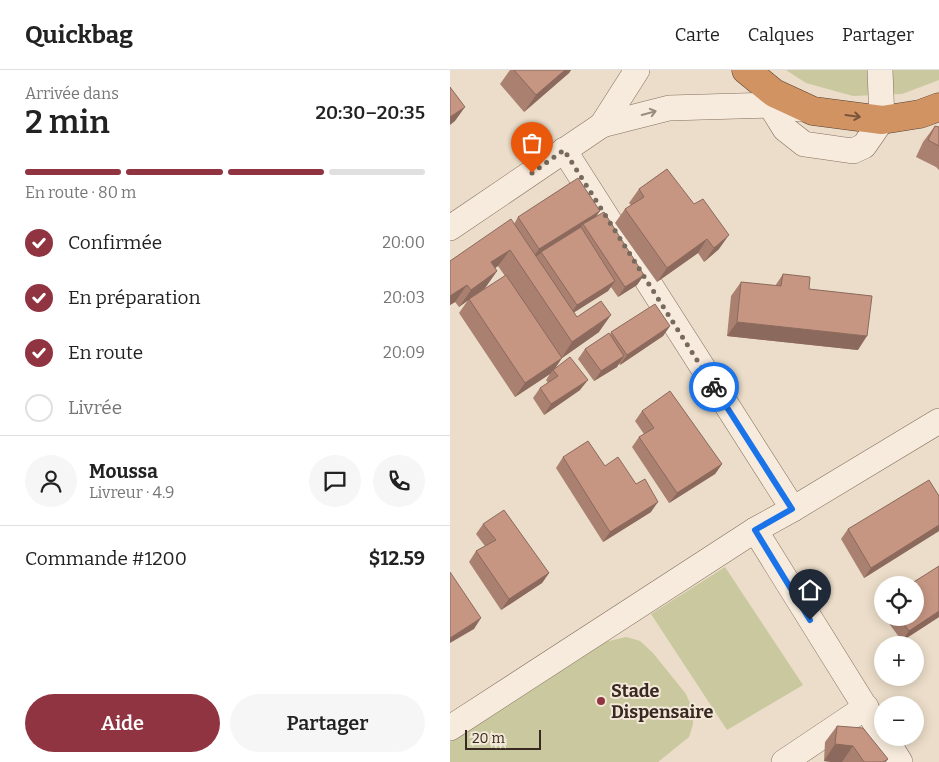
<!DOCTYPE html>
<html lang="fr">
<meta charset="utf-8">
<style>
body{margin:0;font-family:Bitter,serif;background:#f6f6f6;color:#222;height:100vh;display:flex;flex-direction:column;font-size:19px;white-space:nowrap}
*{box-sizing:border-box;margin:0}
p{font-size:16px;color:#767676}
.icon{flex:none;width:28px;height:28px;fill:none;stroke:currentColor;stroke-width:2;stroke-linecap:round;stroke-linejoin:round}
.map{position:relative;flex:1;overflow:hidden}
.sheet{display:flex;flex-direction:column;background:#fff;width:450px}
.sheet>*{flex:none}
.tools{position:absolute;left:424px;top:506px;display:grid;gap:10px}
.tools a{display:grid;place-items:center;width:50px;height:50px;border-radius:50%;background:#fff;box-shadow:0 2px 12px #0003;font-size:25px}
.scale{position:absolute;left:15px;bottom:12px;width:76px;box-sizing:border-box;padding-left:5px;border:2px solid #382a22;border-top:0;font-size:14px;line-height:18px;white-space:nowrap;color:#382a22;-webkit-text-stroke:4px #f3e8d8;paint-order:stroke}
.pin{position:absolute;display:grid;place-items:center;width:42px;height:42px;color:#fff;margin:-51px -21px;border-radius:50% 50% 50% 0;rotate:-45deg;box-shadow:0 0 5px #0007}
.pin .icon{rotate:45deg}
.courier{position:absolute;display:grid;place-items:center;width:50px;height:50px;margin:-25px;border:4px solid #1a73e8;border-radius:50%;background:#fff;color:#222;box-shadow:0 1px 6px #0007}
.headline em{font-style:normal;font-weight:600}
.headline div{display:flex;flex-direction:column-reverse}
.headline{display:flex;align-items:center;justify-content:space-between;height:85px;padding:0 25px}
h1{font-size:32px;font-weight:600;line-height:38px}
.bar{display:grid;grid-template-columns:repeat(4,1fr);gap:8px 5px;align-content:center;height:60px;padding:0 25px}
.bar i{height:6px;border-radius:4px;background:#e0e0e0}
.bar .active{background:#903441}
.bar p{grid-column:span 4}
.line{display:flex;align-items:center;gap:12px;padding:0 25px;border-top:1px solid #e0e0e0}
.line div{flex:1}
.round{display:grid;place-items:center;flex:none;width:52px;height:52px;border-radius:26px;background:#f6f6f6}
ol{padding:0 25px;list-style:none}
li{display:flex;align-items:center;gap:15px;height:55px}
li p{margin-inline-start:auto}
li .icon{padding:5px;border-radius:50%;background:#903441;color:#fff;stroke-width:4}
li:last-child{color:#767676}
li i{width:28px;height:28px;border:2px solid #e0e0e0;border-radius:50%}
.primary-button{display:flex;gap:10px;margin-top:auto;padding:10px 25px}
.primary-button a{flex:1;height:58px;border-radius:30px;background:#903441;color:#fff;font-size:20px;font-weight:600;line-height:58px;text-align:center}
.primary-button a+a{background:#f6f6f6;color:#222}
header{display:flex;align-items:center;gap:30px;box-sizing:border-box;height:70px;padding:0 25px;background:#fff;border-bottom:1px solid #e0e0e0}
header strong{font-size:24px}
nav{display:flex;gap:28px;margin-inline-start:auto;font-size:18px}
main{display:flex;flex:1;min-height:0}
.map>svg:first-child{display:block}
.green{fill:#c9c89e}
.lines{fill:none;stroke-linecap:round;stroke-linejoin:round}
.minor-casing{stroke:#866f5f;stroke-width:26}
.highway-casing{stroke:#553e33;stroke-width:29}
.minor{stroke:#f6ebdc;stroke-width:25}
.highway{stroke:#d29363;stroke-width:28}
.wall{fill:#aa8171;fill-rule:evenodd}
.shaded-wall{fill:#8b695c}
.building{fill:#c69683;stroke:#8b695c}
.oneway{stroke:#978a7f}
.oneway2{stroke:#76543c}
.done{stroke:#77695c;stroke-width:5;stroke-dasharray:0 9}
.route{stroke:#1a73e8;stroke-width:6}
.poi-dot{fill:#903441;stroke:#f3e8d8;stroke-width:2}
.labels{text-anchor:middle;dominant-baseline:central;stroke-width:4;stroke-linejoin:round;paint-order:stroke}
.poi-label{font-size:18px;font-weight:bold;fill:#382a22;stroke:#f3e8d8;text-anchor:start}
</style>
<header>
<strong>Quickbag</strong>
<nav><a>Carte</a><a>Calques</a><a>Partager</a></nav>
</header>
<main>
<section class="sheet">
<div class="headline"><div><h1>2 min</h1><p>Arrivée dans</p></div><em>20:30–20:35</em></div>
<div class="bar"><i class="active"></i><i class="active"></i><i class="active"></i><i></i><p>En route · 80 m</p></div>
<ol>
<li><svg class="icon" aria-label="check" viewBox="0 0 24 24"><path d="M5 12l5 5 9-10"/></svg>Confirmée<p>20:00</p></li>
<li><svg class="icon" aria-label="check" viewBox="0 0 24 24"><path d="M5 12l5 5 9-10"/></svg>En préparation<p>20:03</p></li>
<li><svg class="icon" aria-label="check" viewBox="0 0 24 24"><path d="M5 12l5 5 9-10"/></svg>En route<p>20:09</p></li>
<li><i></i>Livrée</li>
</ol>
<div class="line" style="height:90px"><a class="round"><svg class="icon" aria-label="person" viewBox="0 0 24 24"><circle cx="12" cy="8" r="4"/><path d="M4 21q1-7 8-7t8 7"/></svg></a><div><b>Moussa</b><p>Livreur · 4.9</p></div><a class="round"><svg class="icon" aria-label="chat" viewBox="0 0 24 24"><path d="M4 5h16v11H9l-5 4z"/></svg></a><a class="round"><svg class="icon" aria-label="phone" viewBox="0 0 24 24"><path d="M5 4h4l2 5-3 2q2 4 5 5l2-3 5 2v4C11 20 4 13 5 4z"/></svg></a></div>
<div class="line" style="height:65px"><div>Commande #1200</div><b>$12.59</b></div>
<div class="primary-button"><a>Aide</a><a>Partager</a></div>
</section>
<div class="map">
<svg width="489" height="692" viewBox="0 0 489 692">
<rect width="100%" height="100%" fill="#ebddc9"/>
<g class="green">
<path d="M 336,0 L 489,0 L 489,10 L 452,24 L 403,26 L 356,13 Z"/>
<path d="M 275,497 L 353,615 L 277,660 L 201,544 Z"/>
<path d="M 176,567 L 190,571 L 203,583 L 236,624 L 242,638 L 243,654 L 239,667 L 208,692 L 0,692 L 0,672 L 155,572 Z"/>
</g>
<g class="lines">
<defs>
<g id="minor">
<path d="M 320,35 L 335,59 L 354,74 L 403,81 L 414,76 L 432,50 L 430,0"/>
<path d="M 152,55 L 187,0"/>
<path d="M 114,80 L 343,439"/>
<path d="M 0,158 L 152,55 L 219,38 L 320,35 L 351,39"/>
<path d="M 305,460 L 432,664"/>
<path d="M 0,658 L 305,460 L 343,439 L 489,351"/>
<path d="M 435,668 L 450,692"/>
<path d="M 334,692 L 416,637"/>
</g>
<path id="highway" d="M 296,0 L 324,23 L 363,41 L 432,50 L 470,44 L 489,37"/>
</defs>
<use href="#minor" class="minor-casing"/>
<use href="#highway" class="highway-casing"/>
<use href="#minor" class="minor"/>
<use href="#highway" class="highway"/>
</g>
<g class="wall">
<path d="M 60,0 L 121,0 L 119,3 L 74,42 L 50,14 Z"/>
<path d="M 485,56 L 489,57 L 489,100 L 486,97 L 466,87 L 473,72 Z"/>
<path d="M 217,99 L 269,179 L 254,192 L 248,183 L 207,212 L 165,153 L 175,139 L 181,135 L 179,133 L 189,119 Z"/>
<path d="M 68,147 L 145,148 L 194,205 L 187,215 L 168,227 L 161,217 L 158,221 L 124,242 L 127,247 L 149,262 L 112,288 L 106,297 L 130,320 L 94,345 L 83,328 L 90,318 L 98,313 L 96,310 L 100,304 L 65,327 L 9,243 L 18,230 L 9,237 L 5,232 L 0,235 L 0,191 L 64,154 ZM 48,196 L 55,206 L 27,224 L 35,218 L 47,201 L 45,198 Z"/>
<path d="M 333,204 L 359,219 L 408,280 L 277,266 L 281,226 L 291,212 L 325,216 Z"/>
<path d="M 220,256 L 213,266 L 170,295 L 169,293 L 167,297 L 144,311 L 128,289 L 135,279 L 160,265 L 161,262 Z"/>
<path d="M 192,341 L 272,394 L 265,404 L 219,433 L 182,377 L 189,367 L 194,364 L 185,351 Z"/>
<path d="M 113,387 L 155,396 L 186,414 L 201,442 L 153,472 L 106,398 Z"/>
<path d="M 489,426 L 489,461 L 414,508 L 391,469 L 398,459 Z"/>
<path d="M 33,454 L 99,503 L 92,513 L 51,540 L 19,492 L 26,481 L 35,476 L 26,464 Z"/>
<path d="M 432,535 L 432,544 L 429,540 Z"/>
<path d="M 489,547 L 452,571 L 435,548 L 465,548 Z"/>
<path d="M 387,656 L 438,689 L 436,692 L 382,692 L 374,691 L 375,672 Z"/>
</g>
<g class="shaded-wall">
<path d="M 115,0 L 121,0 L 119,3 L 74,42 L 86,25 Z"/>
<path d="M 15,37 L 5,51 L 0,55 L 0,47 Z"/>
<path d="M 150,141 L 143,151 L 133,154 L 130,159 L 91,182 L 90,184 L 82,189 L 89,179 Z"/>
<path d="M 279,165 L 269,179 L 254,192 L 264,178 Z"/>
<path d="M 257,169 L 248,183 L 207,212 L 217,198 Z"/>
<path d="M 60,180 L 48,196 L 29,209 L 41,192 Z"/>
<path d="M 47,201 L 35,218 L 9,237 L 21,220 Z"/>
<path d="M 194,205 L 187,215 L 168,227 L 175,217 Z"/>
<path d="M 165,211 L 158,221 L 120,245 L 127,235 Z"/>
<path d="M 17,215 L 5,232 L 0,235 L 0,226 Z"/>
<path d="M 161,245 L 149,262 L 112,288 L 103,301 L 103,300 L 100,304 L 65,327 L 75,313 L 111,289 L 122,272 Z"/>
<path d="M 287,252 L 417,266 L 408,280 L 277,266 Z"/>
<path d="M 220,256 L 213,266 L 170,295 L 177,285 Z"/>
<path d="M 174,286 L 167,297 L 144,311 L 151,301 Z"/>
<path d="M 138,310 L 130,320 L 94,345 L 101,334 Z"/>
<path d="M 272,394 L 265,404 L 219,433 L 227,423 Z"/>
<path d="M 208,432 L 201,442 L 153,472 L 160,462 Z"/>
<path d="M 489,455 L 489,461 L 414,508 L 421,498 Z"/>
<path d="M 99,503 L 92,513 L 51,540 L 59,529 Z"/>
<path d="M 489,541 L 489,547 L 452,571 L 459,561 Z"/>
<path d="M 31,548 L 24,559 L 0,573 L 0,568 Z"/>
<path d="M 385,674 L 403,676 L 392,692 L 382,692 L 374,691 Z"/>
</g>
<g class="building">
<path d="M 64,0 L 115,0 L 86,25 Z"/>
<path d="M 0,17 L 15,37 L 0,47 Z"/>
<path d="M 485,56 L 489,57 L 489,76 L 478,70 Z"/>
<path d="M 217,99 L 244,134 L 253,129 L 279,165 L 264,178 L 257,169 L 217,198 L 175,139 L 194,127 L 189,119 Z"/>
<path d="M 128,108 L 150,141 L 89,179 L 68,147 Z"/>
<path d="M 154,142 L 194,205 L 175,217 L 133,154 Z"/>
<path d="M 61,149 L 127,247 L 151,231 L 161,245 L 122,272 L 60,180 L 41,192 L 47,201 L 21,220 L 17,215 L 0,226 L 0,191 Z"/>
<path d="M 131,157 L 165,211 L 127,235 L 91,182 Z"/>
<path d="M 333,204 L 360,207 L 359,219 L 422,226 L 417,266 L 287,252 L 291,212 L 331,216 Z"/>
<path d="M 56,205 L 112,288 L 75,313 L 19,229 Z"/>
<path d="M 205,234 L 220,256 L 177,285 L 161,262 Z"/>
<path d="M 159,263 L 174,286 L 151,301 L 135,279 Z"/>
<path d="M 120,287 L 138,310 L 101,334 L 90,318 L 108,306 L 103,300 Z"/>
<path d="M 220,321 L 272,394 L 227,423 L 189,367 L 204,358 L 192,341 Z"/>
<path d="M 138,371 L 155,396 L 168,387 L 186,414 L 195,409 L 208,432 L 160,462 L 113,387 Z"/>
<path d="M 479,410 L 489,426 L 489,455 L 421,498 L 398,459 Z"/>
<path d="M 54,440 L 99,503 L 59,529 L 26,481 L 46,470 L 33,454 Z"/>
<path d="M 489,496 L 489,541 L 459,561 L 449,548 L 465,548 L 465,515 L 459,515 Z"/>
<path d="M 0,502 L 31,548 L 0,568 Z"/>
<path d="M 387,656 L 413,658 L 438,689 L 433,692 L 414,692 L 403,676 L 385,674 Z"/>
</g>
<defs><path id="oneway-shaft" d="M-6 0H5M1.5-3L5.5 0L1.5 3" fill="none" stroke-width="1.6" stroke-linecap="round" stroke-linejoin="round" transform="scale(1.25)"/></defs>
<use class="oneway" href="#oneway-shaft" transform="translate(199 43) rotate(-15)"/>
<use class="oneway2" href="#oneway-shaft" transform="translate(403 46) rotate(8)"/>
<g class="lines">
<path class="done" d="M 82,103 L 114,80 L 264,317"/>
<path class="route" d="M 264,317 L 342,439 L 305,460 L 360,550"/>
</g>
<circle class="poi-dot" cx="151" cy="631" r="5"/>
<g class="labels">
<g class="poi-label">
<text x="161" y="621">Stade<tspan x="161" dy="21">Dispensaire</tspan></text>
</g>
</g>
</svg>
<div class="tools">
<a><svg class="icon" aria-label="locate" viewBox="0 0 24 24"><circle cx="12" cy="12" r="6"/><path d="M12 2v4M12 18v4M2 12h4M18 12h4"/></svg></a>
<a>+</a>
<a>−</a>
</div>
<div class="scale">20 m</div>
<div class="pin" style="left:82px;top:103px;background:#ea580c"><svg class="icon" aria-label="bag" viewBox="0 0 24 24"><path d="M5 8h14l-1 12H6zM9 8a3 3 0 0 1 6 0"/></svg></div>
<div class="pin" style="left:360px;top:550px;background:#1f2937"><svg class="icon" aria-label="home" viewBox="0 0 24 24"><path d="M3 11l9-7 9 7M6 9v11h12V9"/></svg></div>
<div class="courier" style="left:264px;top:317px"><svg class="icon" aria-label="bike" viewBox="0 0 24 24"><circle cx="6" cy="16" r="4"/><circle cx="18" cy="16" r="4"/><path d="M6 16l4-8h5l3 8M10 8l3 8H6M13 5h3"/></svg></div>
</div>
</main>
